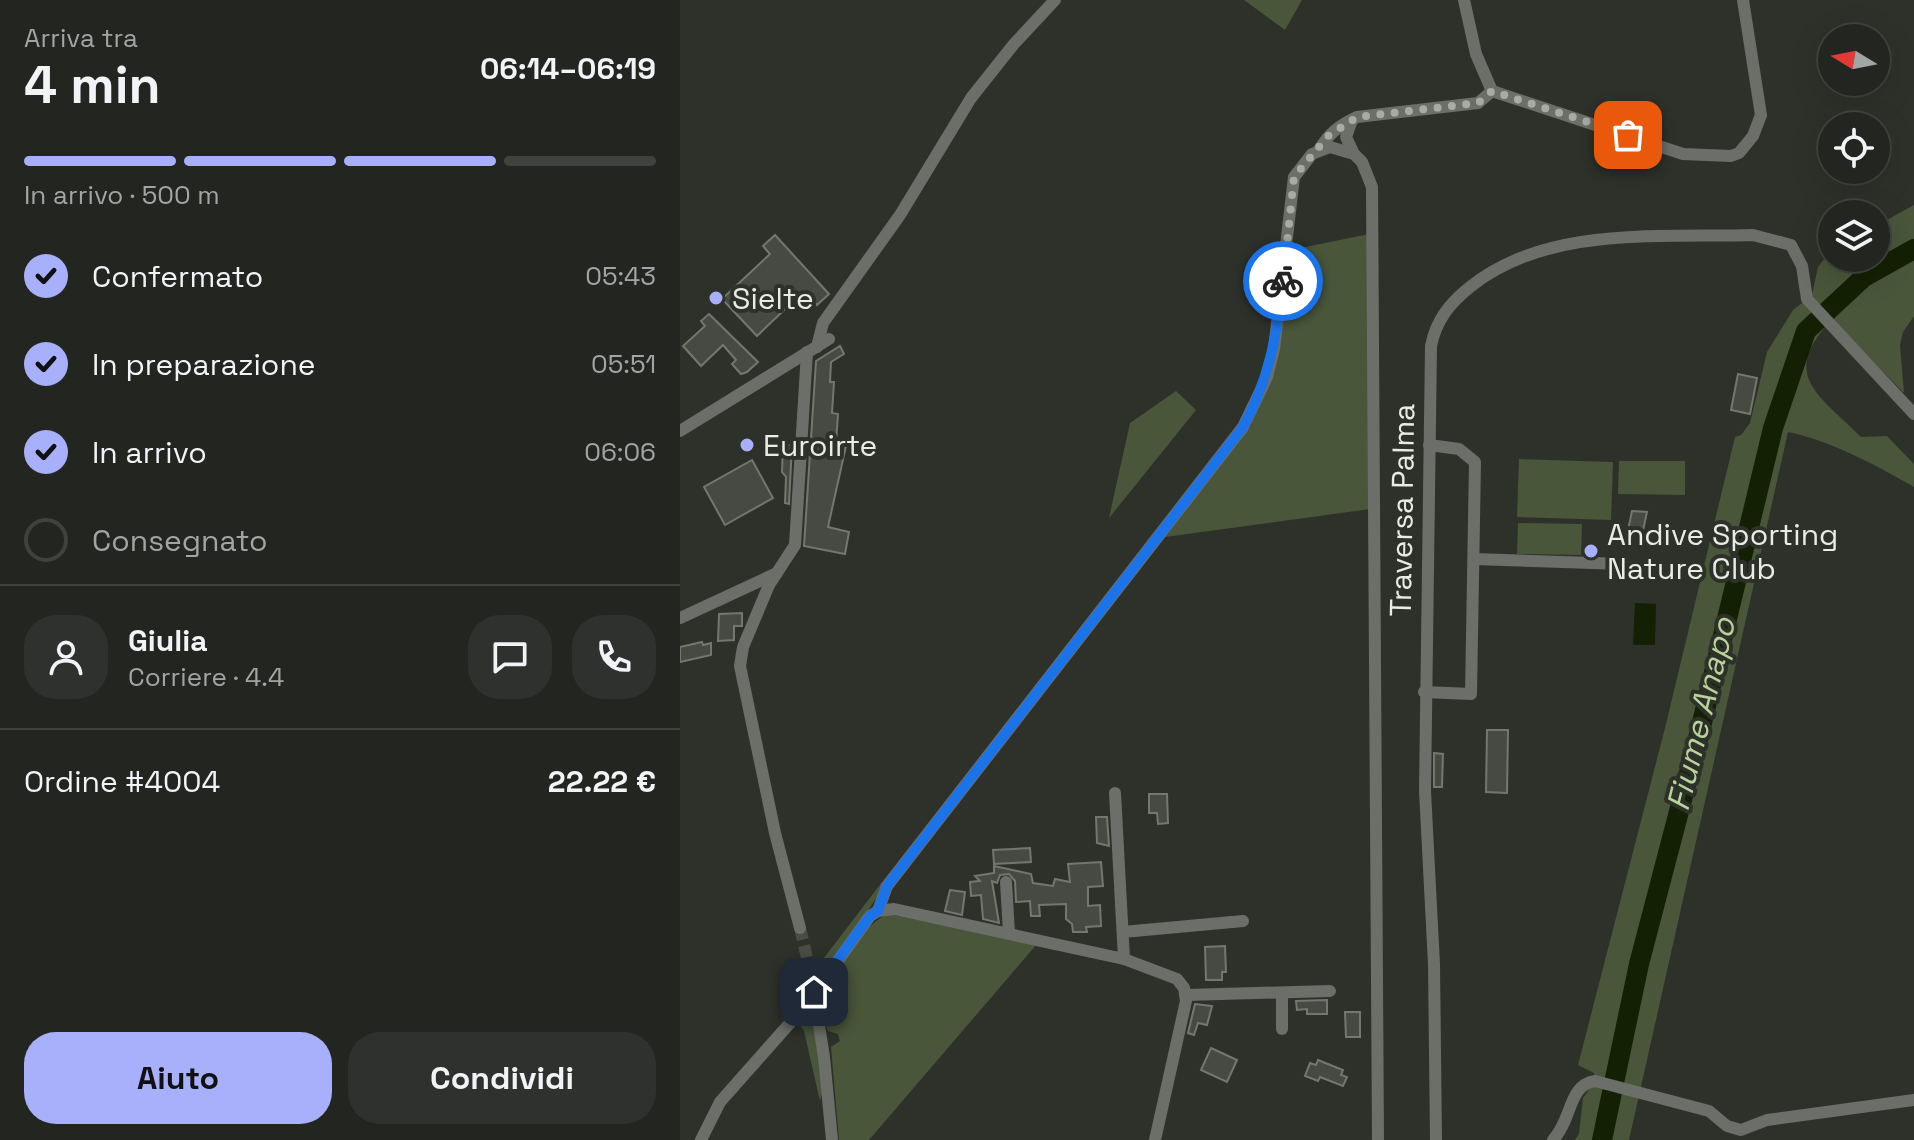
<!DOCTYPE html>
<html lang="it">
<meta charset="utf-8">
<style>
body{margin:0;font-family:"Space Grotesk",sans-serif;background:#2e312d;color:#f1f3f6;height:100vh;display:flex;flex-direction:column;font-size:30px;white-space:nowrap}
*{box-sizing:border-box;margin:0}
p{font-size:26px;color:#a2a5a5}
.icon{flex:none;width:44px;height:44px;fill:none;stroke:currentColor;stroke-width:2;stroke-linecap:round;stroke-linejoin:round}
.map{position:relative;flex:1;overflow:hidden}
.side{display:flex;flex-direction:column;background:#222520;width:680px}
.side>*{flex:none}
.needle{width:52px;rotate:280deg}
.buttons{position:absolute;left:1138px;top:24px;display:grid;gap:16px}
.buttons a{display:grid;place-items:center;width:72px;height:72px;border-radius:50%;background:#222520;box-shadow:0 8px 32px #0002,0 0 0 2px #3f423e;font-size:40px}
.pin{position:absolute;display:grid;place-items:center;width:68px;height:68px;color:#fff;margin:-34px;border-radius:16px;box-shadow:0 4px 12px #0006}
.courier{position:absolute;display:grid;place-items:center;width:80px;height:80px;margin:-40px;border:6px solid #1a73e8;border-radius:50%;background:#fff;color:#222;box-shadow:0 2px 10px #0007}
.headline em{font-style:normal;font-weight:600}
.headline div{display:flex;flex-direction:column-reverse}
.headline{display:flex;align-items:center;justify-content:space-between;height:136px;padding:0 24px}
h1{font-size:52px;font-weight:600;line-height:60px}
.bar{display:grid;grid-template-columns:repeat(4,1fr);gap:12px 8px;align-content:center;height:96px;padding:0 24px}
.bar i{height:10px;border-radius:6px;background:#3f423e}
.bar .active{background:#a8b0fc}
.bar p{grid-column:span 4}
.line{display:flex;align-items:center;gap:20px;padding:0 24px;border-top:2px solid #3f423e}
.line div{flex:1}
.round{display:grid;place-items:center;flex:none;width:84px;height:84px;border-radius:32px;background:#2e312d}
ol{padding:0 24px;list-style:none}
li{display:flex;align-items:center;gap:24px;height:88px}
li p{margin-inline-start:auto}
li .icon{padding:8px;border-radius:50%;background:#a8b0fc;color:#111;stroke-width:4}
li:last-child{color:#a2a5a5}
li i{width:44px;height:44px;border:4px solid #3f423e;border-radius:50%}
.primary-button{display:flex;gap:16px;margin-top:auto;padding:16px 24px}
.primary-button a{flex:1;height:92px;border-radius:32px;background:#a8b0fc;color:#111;font-size:32px;font-weight:600;line-height:92px;text-align:center}
.primary-button a+a{background:#2e312d;color:#f1f3f6}
main{display:flex;flex:1;min-height:0}
.map>svg:first-child{display:block}
.green{fill:#49563a}
.water{fill:#142003}
.lines{fill:none;stroke-linecap:round;stroke-linejoin:round}
.river{stroke:#142003;stroke-width:20}
.building{fill:#464a42;stroke:#73776e;stroke-width:2}
.minor-tunnel{stroke:#4a4d46;stroke-width:12;stroke-dasharray:12 6;stroke-linecap:butt}
.minor{stroke:#6c6e6a;stroke-width:12}
.done{stroke:#a8aaa4;stroke-width:8;stroke-dasharray:0 14.4}
.route{stroke:#1a73e8;stroke-width:10}
.poi-dot{fill:#a8b0fc;stroke:#2e312a;stroke-width:3}
.labels{text-anchor:middle;dominant-baseline:central;stroke-width:8;stroke-linejoin:round;paint-order:stroke}
.poi-label{font-size:30px;fill:#e9ebe6;stroke:#2e312a;text-anchor:start}
.street-label{font-size:30px;fill:#e9ebe6;stroke:#2e312a}
.water-label{font-size:32px;font-style:italic;fill:#b8d39a;stroke:#2e312a}
</style>
<main>
<section class="side">
<div class="headline"><div><h1>4 min</h1><p>Arriva tra</p></div><em>06:14–06:19</em></div>
<div class="bar"><i class="active"></i><i class="active"></i><i class="active"></i><i></i><p>In arrivo · 500 m</p></div>
<ol>
<li><svg class="icon" aria-label="check" viewBox="0 0 24 24"><path d="M5 12l5 5 9-10"/></svg>Confermato<p>05:43</p></li>
<li><svg class="icon" aria-label="check" viewBox="0 0 24 24"><path d="M5 12l5 5 9-10"/></svg>In preparazione<p>05:51</p></li>
<li><svg class="icon" aria-label="check" viewBox="0 0 24 24"><path d="M5 12l5 5 9-10"/></svg>In arrivo<p>06:06</p></li>
<li><i></i>Consegnato</li>
</ol>
<div class="line" style="height:144px"><a class="round"><svg class="icon" aria-label="person" viewBox="0 0 24 24"><circle cx="12" cy="8" r="4"/><path d="M4 21q1-7 8-7t8 7"/></svg></a><div><b>Giulia</b><p>Corriere · 4.4</p></div><a class="round"><svg class="icon" aria-label="chat" viewBox="0 0 24 24"><path d="M4 5h16v11H9l-5 4z"/></svg></a><a class="round"><svg class="icon" aria-label="phone" viewBox="0 0 24 24"><path d="M5 4h4l2 5-3 2q2 4 5 5l2-3 5 2v4C11 20 4 13 5 4z"/></svg></a></div>
<div class="line" style="height:104px"><div>Ordine #4004</div><b>22.22 €</b></div>
<div class="primary-button"><a>Aiuto</a><a>Condividi</a></div>
</section>
<div class="map">
<svg width="1234" height="1140" viewBox="0 0 1234 1140">
<rect width="100%" height="100%" fill="#2e312a"/>
<g class="green">
<path d="M 564,0 L 622,0 L 605,30 Z"/>
<path d="M 1234,205 L 1234,316 L 1223,332 L 1220,345 L 1224,393 L 1152,320 C 1098,375 1140,396 1181,437 L 1207,436 L 1234,464 L 1234,487 C 1196,465 1151,441 1108,432 L 949,1140 L 895,1140 L 899,1134 L 903,1098 L 915,1081 L 914,1073 L 898,1065 L 985,728 L 1055,437 L 1061,435 L 1070,423 L 1087,352 L 1113,310 L 1132,295 L 1138,267 L 1152,249 L 1152,258 L 1196,258 L 1196,226 Z"/>
<path d="M 689,234 L 690,509 L 485,537 L 571,425 L 611,250 Z"/>
<path d="M 496,391 L 516,410 L 429,518 L 450,423 Z"/>
<path d="M 839,459 L 933,462 L 931,520 L 837,517 Z"/>
<path d="M 939,461 L 1005,461 L 1005,495 L 938,494 Z"/>
<path d="M 838,523 L 902,524 L 901,555 L 837,554 Z"/>
<path d="M 202,882 L 205,884 L 165,947 L 143,970 L 134,971 Z"/>
<path d="M 208,914 L 357,944 L 189,1140 L 159,1140 L 151,1047 L 160,1041 L 158,1034 L 148,1031 C 145,1023 142,1014 142,1005 C 144,979 184,923 208,914 Z"/>
<path d="M 121,1016 L 135,1016 L 143,1089 L 140,1101 L 124,1031 L 116,1020 Z"/>
</g>
<path class="water" d="M 955,603 L 976,604 L 975,645 L 953,645 Z"/>
<g class="lines">
<path class="river" d="M 922,1140 L 959,964 L 1019,735 L 1093,428 L 1126,331 L 1184,277 L 1234,249"/>
</g>
<g class="building">
<path d="M 95,235 L 149,294 L 137,305 L 124,291 L 77,336 L 42,299 L 90,254 L 83,246 Z"/>
<path d="M 29,314 L 78,362 L 67,372 L 61,374 L 52,364 L 56,360 L 43,345 L 21,366 L 3,346 L 25,326 L 21,321 Z"/>
<path d="M 160,346 L 164,354 L 151,362 L 150,382 L 154,382 L 152,413 L 158,414 L 156,443 L 166,446 L 148,527 L 169,532 L 165,554 L 124,546 L 136,361 Z"/>
<path d="M 1058,374 L 1077,378 L 1070,414 L 1051,410 Z"/>
<path d="M 103,445 L 112,445 L 109,504 L 105,503 L 106,477 L 102,472 Z"/>
<path d="M 72,460 L 93,498 L 45,525 L 24,487 Z"/>
<path d="M 952,511 L 967,512 L 962,535 L 947,535 Z"/>
<path d="M 62,613 L 62,626 L 54,626 L 54,640 L 38,641 L 39,614 Z"/>
<path d="M 22,642 L 23,645 L 31,643 L 31,655 L 0,662 L 0,647 Z"/>
<path d="M 807,730 L 828,730 L 827,793 L 806,792 Z"/>
<path d="M 754,753 L 763,754 L 762,787 L 754,787 Z"/>
<path d="M 469,794 L 487,794 L 488,823 L 478,824 L 477,813 L 469,813 Z"/>
<path d="M 416,817 L 427,817 L 429,846 L 417,843 Z"/>
<path d="M 350,848 L 351,862 L 314,864 L 313,850 Z"/>
<path d="M 421,862 L 423,886 L 408,887 L 408,906 L 420,905 L 421,926 L 406,927 L 407,932 L 393,932 L 392,924 L 386,919 L 386,904 L 359,905 L 360,916 L 351,916 L 350,901 L 336,902 L 335,881 L 329,874 L 320,875 L 317,883 L 312,881 L 319,923 L 303,919 L 301,895 L 291,896 L 290,882 L 300,881 L 295,876 L 314,873 L 314,866 L 351,874 L 353,883 L 373,886 L 375,879 L 390,882 L 388,864 Z"/>
<path d="M 270,890 L 285,892 L 282,915 L 265,911 Z"/>
<path d="M 545,946 L 546,972 L 542,972 L 542,980 L 526,980 L 525,947 Z"/>
<path d="M 647,1000 L 647,1014 L 627,1014 L 627,1009 L 617,1010 L 616,1001 Z"/>
<path d="M 515,1004 L 532,1006 L 527,1025 L 518,1023 L 514,1035 L 508,1033 Z"/>
<path d="M 665,1012 L 680,1012 L 680,1037 L 666,1037 Z"/>
<path d="M 531,1048 L 557,1060 L 547,1082 L 521,1070 Z"/>
<path d="M 638,1060 L 663,1070 L 661,1075 L 667,1077 L 663,1086 L 640,1077 L 638,1081 L 625,1076 L 630,1063 L 636,1065 Z"/>
</g>
<g class="lines">
<path class="minor-tunnel" d="M 120,928 L 131,975"/>
<g class="minor">
<path d="M 812,91 L 1003,154 L 1051,156 L 1059,153 L 1073,136 L 1081,115 L 1063,0"/>
<path d="M 672,120 L 666,137 L 674,154"/>
<path d="M 639,150 C 649,133 660,125 677,117 L 798,103 L 812,91 L 796,54 L 784,0"/>
<path d="M 137,347 L 143,323 L 220,215 L 291,98 L 334,44 L 375,0"/>
<path d="M 0,431 L 149,339"/>
<path d="M 794,559 L 943,564"/>
<path d="M 0,618 L 97,573"/>
<path d="M 744,692 L 791,694 L 795,462 L 779,449 L 749,445"/>
<path d="M 435,793 L 444,959"/>
<path d="M 326,882 L 329,933"/>
<path d="M 198,911 L 207,886 L 563,427 L 587,377 L 594,349 L 614,177 L 632,154 L 650,147 L 674,154 L 682,162 L 692,187 L 698,1140"/>
<path d="M 120,928 L 95,833 L 60,666 L 63,647 L 89,585 L 115,545 L 127,352"/>
<path d="M 443,932 L 563,921"/>
<path d="M 131,975 L 144,1057 L 152,1140"/>
<path d="M 506,995 L 650,991"/>
<path d="M 602,1029 L 602,993"/>
<path d="M 21,1140 L 40,1102 L 126,1005 L 190,916 L 198,911 L 214,909 L 444,959 L 497,979 L 504,988 L 506,1001 L 475,1140"/>
<path d="M 756,1140 L 754,964 L 745,791 L 751,346 C 756,320 770,303 790,287 C 867,225 980,238 1073,235 L 1111,245 L 1122,266 L 1127,299 L 1234,414"/>
<path d="M 873,1140 C 893,1118 888,1085 915,1081 L 1029,1111 L 1047,1126 L 1061,1130 L 1087,1120 L 1234,1100"/>
</g>
</g>
<g class="lines">
<path class="done" d="M 603,281 L 614,177 L 648,136 L 677,117 L 798,103 L 812,91 L 948,135"/>
<path class="route" d="M 134,992 L 190,916 L 198,911 L 207,886 L 563,427 C 589,380 597,334 603,281"/>
</g>
<g class="poi-dot">
<circle cx="36" cy="298" r="8"/>
<circle cx="67" cy="445" r="8"/>
<circle cx="911" cy="551" r="8"/>
</g>
<g class="labels">
<g class="poi-label">
<text x="52" y="298">Sielte</text>
<text x="83" y="445">Euroirte</text>
<text x="927" y="534">Andive Sporting<tspan x="927" dy="34">Nature Club</tspan></text>
</g>
<g class="street-label">
<text transform="translate(722 510) rotate(-89)">Traversa Palma</text>
</g>
<g class="water-label">
<text transform="translate(1021 714) rotate(-76)">Fiume Anapo</text>
</g>
</g>
</svg>
<div class="buttons">
<a><svg class="needle" viewBox="-14 -14 28 28"><path d="M0-13l5 13h-10z" fill="#e53935"/><path d="M0 13l5-13h-10z" fill="#a2a5a5"/></svg></a>
<a><svg class="icon" aria-label="locate" viewBox="0 0 24 24"><circle cx="12" cy="12" r="6"/><path d="M12 2v4M12 18v4M2 12h4M18 12h4"/></svg></a>
<a><svg class="icon" aria-label="layers" viewBox="0 0 24 24"><path d="M12 4l9 5-9 5-9-5zM3 14l9 5 9-5"/></svg></a>
</div>
<div class="pin" style="left:948px;top:135px;background:#ea580c"><svg class="icon" aria-label="bag" viewBox="0 0 24 24"><path d="M5 8h14l-1 12H6zM9 8a3 3 0 0 1 6 0"/></svg></div>
<div class="pin" style="left:134px;top:992px;background:#1f2937"><svg class="icon" aria-label="home" viewBox="0 0 24 24"><path d="M3 11l9-7 9 7M6 9v11h12V9"/></svg></div>
<div class="courier" style="left:603px;top:281px"><svg class="icon" aria-label="bike" viewBox="0 0 24 24"><circle cx="6" cy="16" r="4"/><circle cx="18" cy="16" r="4"/><path d="M6 16l4-8h5l3 8M10 8l3 8H6M13 5h3"/></svg></div>
</div>
</main>
